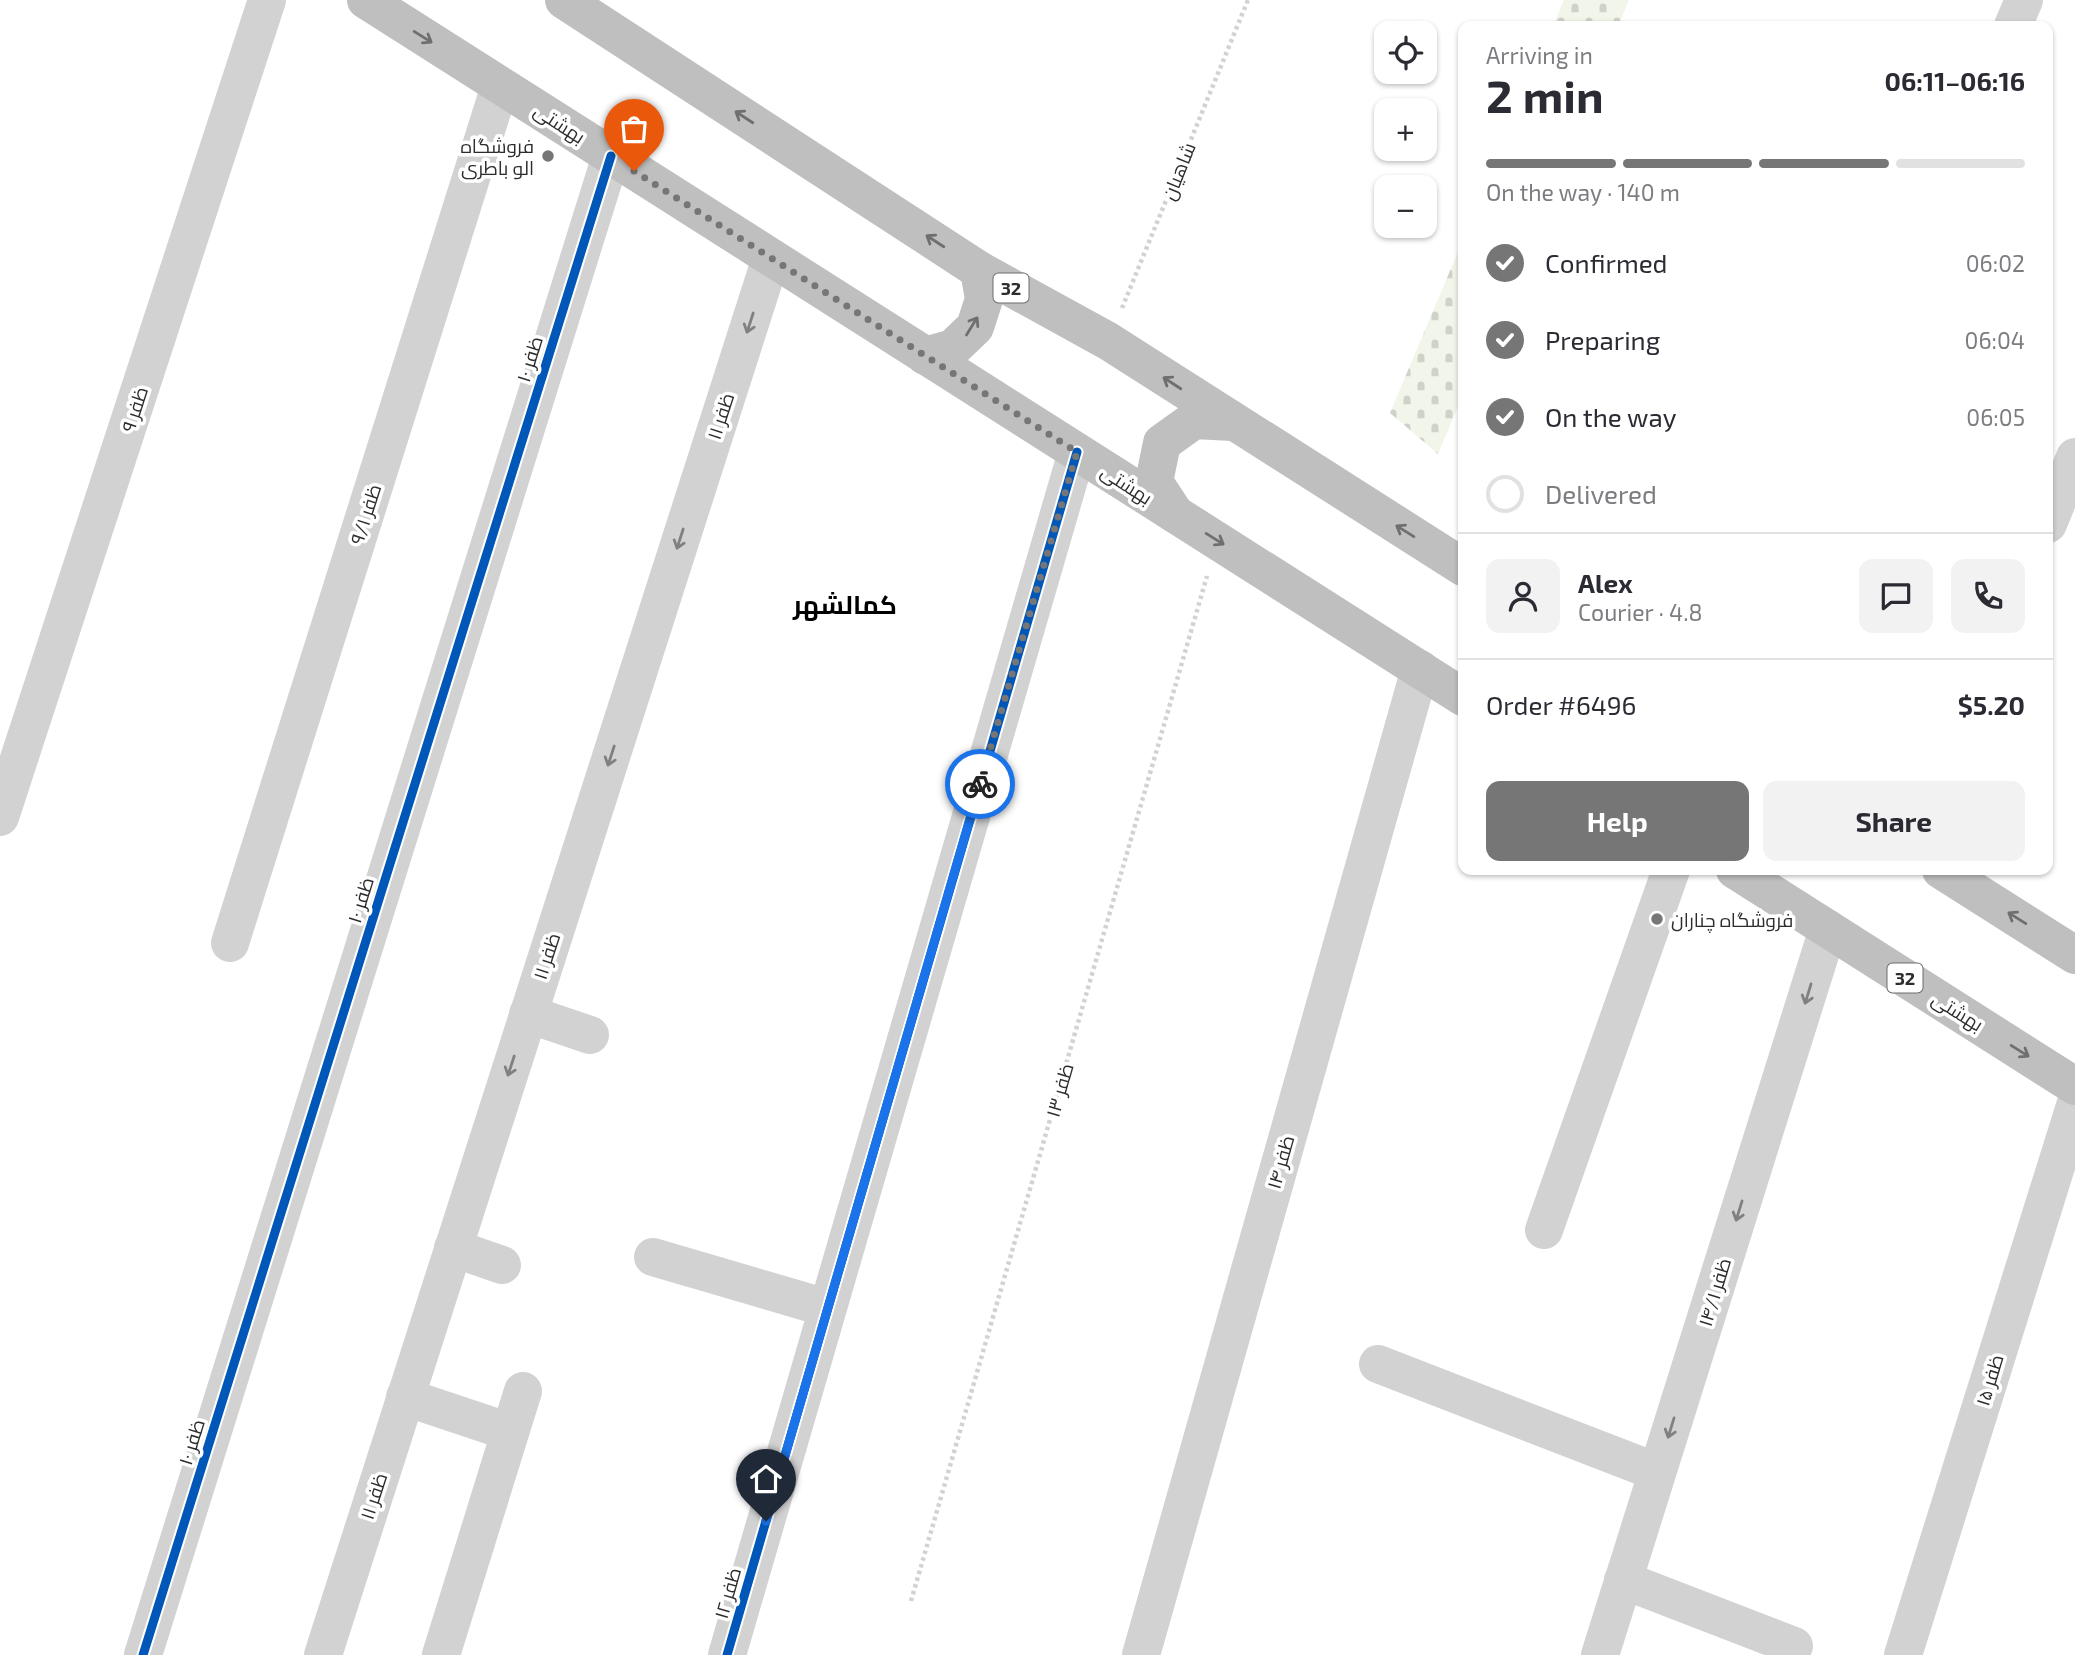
<!DOCTYPE html>
<meta charset="utf-8">
<style>
body{margin:0;font-family:"Exo 2",Cairo,sans-serif;background:#f2f2f3;color:#2b2b33;height:100vh;display:flex;flex-direction:column;font-size:26px;white-space:nowrap}
*{box-sizing:border-box;margin:0}
p{font-size:23px;color:#7c7c81}
.icon{flex:none;width:38px;height:38px;fill:none;stroke:currentColor;stroke-width:2;stroke-linecap:round;stroke-linejoin:round}
.map{position:relative;flex:1;overflow:hidden}
.drawer{position:absolute;left:1458px;top:21px;width:595px;height:854px;display:flex;flex-direction:column;background:#fff;border-radius:14px;box-shadow:0 2px 5px #0004}
.drawer>*{flex:none}
.buttons{position:absolute;left:1374px;top:21px;display:grid;gap:14px}
.buttons a{display:grid;place-items:center;width:63px;height:63px;border-radius:14px;background:#fff;box-shadow:0 2px 5px #0004;font-size:35px}
.pin{position:absolute;display:grid;place-items:center;width:60px;height:60px;color:#fff;margin:-72px -30px;border-radius:50% 50% 50% 0;rotate:-45deg;box-shadow:0 0 7px #0007}
.pin .icon{rotate:45deg}
.courier{position:absolute;display:grid;place-items:center;width:70px;height:70px;margin:-35px;border:5px solid #1a73e8;border-radius:50%;background:#fff;color:#222;box-shadow:0 2px 9px #0007}
.headline em{font-style:normal;font-weight:700}
.headline div{display:flex;flex-direction:column-reverse}
.headline{display:flex;align-items:center;justify-content:space-between;height:119px;padding:0 28px}
h1{font-size:46px;font-weight:700;line-height:52px}
.bar{display:grid;grid-template-columns:repeat(4,1fr);gap:10px 7px;align-content:center;height:84px;padding:0 28px}
.bar i{height:9px;border-radius:5px;background:#e1e1e2}
.bar .current{background:#767676}
.bar p{grid-column:span 4}
.line{display:flex;align-items:center;gap:18px;padding:0 28px;border-top:2px solid #e1e1e2}
.line div{flex:1}
.round{display:grid;place-items:center;flex:none;width:74px;height:74px;border-radius:14px;background:#f2f2f3}
ol{padding:0 28px;list-style:none}
li{display:flex;align-items:center;gap:21px;height:77px}
li p{margin-inline-start:auto}
li .icon{padding:7px;border-radius:50%;background:#767676;color:#fff;stroke-width:4}
li:last-child{color:#7c7c81}
li i{width:38px;height:38px;border:4px solid #e1e1e2;border-radius:50%}
.cta{display:flex;gap:14px;margin-top:auto;padding:14px 28px}
.cta a{flex:1;height:80px;border-radius:14px;background:#767676;color:#fff;font-size:28px;font-weight:700;line-height:80px;text-align:center}
.cta a+a{background:#f2f2f3;color:#2b2b33}
.map>svg:first-child{display:block}
.cemetery{fill:url(#cemetery-stones)}
.lines{fill:none;stroke-linecap:round;stroke-linejoin:round}
.path{stroke:#d2d2d2;stroke-width:4.5;stroke-dasharray:3.5 3.5;stroke-linecap:butt}
.minor{stroke:#d2d2d2;stroke-width:38}
.highway{stroke:#bfbfbf;stroke-width:38}
.cycleway-casing{stroke:#fff;stroke-width:13}
.cycleway{stroke:#0057b8;stroke-width:9}
.oneway{stroke:#6f6f6f}
.oneway2{stroke:#808080}
.done{stroke:#767676;stroke-width:7;stroke-dasharray:0 12.6}
.route{stroke:#1a73e8;stroke-width:9}
.poi-dot{fill:#767676;stroke:#fff;stroke-width:2.5}
.labels{text-anchor:middle;dominant-baseline:central;stroke-width:7;stroke-linejoin:round;paint-order:stroke}
.shield{fill:#fff;stroke:#6c6c6c;stroke-width:2}
.shield-label{font-size:18px;font-weight:bold;fill:#2d2d2d}
.street-label{font-size:19px;fill:#2d2d2d;stroke:#fff}
.poi-label{font-size:19px;fill:#2d2d2d;stroke:#fff;text-anchor:end}
.district-label{font-size:26px;font-weight:bold;fill:#000;stroke:#fff}
</style>
<div class="map">
<svg width="2075" height="1655" viewBox="0 0 2075 1655">
<defs>
<pattern id="cemetery-stones" width="16" height="16" patternUnits="userSpaceOnUse" patternTransform="scale(1.75)"><rect width="16" height="16" fill="#f1f5ea"/><path d="M2 7V4a2 2 0 0 1 4 0v3zM10 15v-3a2 2 0 0 1 4 0v3z" fill="#cfd2c9"/></pattern>
</defs>
<rect width="100%" height="100%" fill="#fff"/>
<g class="cemetery">
<path d="M 1564,0 L 1629,0 L 1618,26 L 1553,26 Z"/>
<path d="M 1463,240 L 1463,395 L 1438,454 L 1390,413 Z"/>
</g>
<g class="lines">
<g class="path">
<path d="M 1122,308 L 1248,0"/>
<path d="M 911,1601 L 1207,576"/>
</g>
<g class="minor">
<path d="M 2013,26 L 2024,0"/>
<path d="M 2048,524 L 2075,457"/>
<path d="M 0,817 L 267,0"/>
<path d="M 230,943 L 500,86"/>
<path d="M 528,1014 L 590,1035"/>
<path d="M 1544,1230 L 1671,870"/>
<path d="M 453,1248 L 502,1265"/>
<path d="M 653,1257 L 827,1308"/>
<path d="M 1378,1364 L 1657,1472"/>
<path d="M 405,1397 L 510,1432"/>
<path d="M 1623,1580 L 1794,1646"/>
<path d="M 143,1655 L 611,156"/>
<path d="M 323,1655 L 771,258"/>
<path d="M 441,1655 L 523,1391"/>
<path d="M 727,1655 L 1077,452"/>
<path d="M 1141,1655 L 1420,669"/>
<path d="M 1600,1655 L 1828,929"/>
<path d="M 1903,1655 L 2075,1106"/>
</g>
<g class="highway">
<path d="M 366,0 L 1463,697"/>
<path d="M 564,0 L 979,270 L 1108,341 L 1463,567"/>
<path d="M 925,356 L 953,348 L 975,327 L 984,299 L 979,270"/>
<path d="M 1175,514 L 1154,482 L 1162,443 L 1194,420 L 1233,422"/>
<path d="M 1735,870 L 2075,1086"/>
<path d="M 1941,870 L 2075,955"/>
</g>
<defs>
<g id="cycleway">
<path d="M 143,1655 L 611,156"/>
<path d="M 727,1655 L 1077,452"/>
</g>
</defs>
<use href="#cycleway" class="cycleway-casing"/>
<use href="#cycleway" class="cycleway"/>
</g>
<defs><path id="oneway-shaft" d="M-6 0H5M1.5-3L5.5 0L1.5 3" fill="none" stroke-width="1.6" stroke-linecap="round" stroke-linejoin="round" transform="scale(1.75)"/></defs>
<g class="oneway">
<use href="#oneway-shaft" transform="translate(423 37) rotate(32)"/>
<use href="#oneway-shaft" transform="translate(744 117) rotate(-147)"/>
<use href="#oneway-shaft" transform="translate(935 241) rotate(-147)"/>
<use href="#oneway-shaft" transform="translate(972 326) rotate(-58)"/>
<use href="#oneway-shaft" transform="translate(1172 383) rotate(-147)"/>
<use href="#oneway-shaft" transform="translate(1405 531) rotate(-148)"/>
<use href="#oneway-shaft" transform="translate(1215 539) rotate(32)"/>
<use href="#oneway-shaft" transform="translate(2017 918) rotate(-148)"/>
<use href="#oneway-shaft" transform="translate(2020 1051) rotate(32)"/>
</g>
<g class="oneway2">
<use href="#oneway-shaft" transform="translate(750 323) rotate(108)"/>
<use href="#oneway-shaft" transform="translate(680 539) rotate(108)"/>
<use href="#oneway-shaft" transform="translate(611 756) rotate(108)"/>
<use href="#oneway-shaft" transform="translate(1808 994) rotate(107)"/>
<use href="#oneway-shaft" transform="translate(511 1066) rotate(108)"/>
<use href="#oneway-shaft" transform="translate(1739 1211) rotate(107)"/>
<use href="#oneway-shaft" transform="translate(1671 1428) rotate(107)"/>
</g>
<g class="lines">
<path class="done" d="M 634,171 L 1077,452 L 980,784"/>
<path class="route" d="M 766,1521 L 980,784"/>
</g>
<g class="poi-dot">
<circle cx="548" cy="156" r="7"/>
<circle cx="1657" cy="919" r="7"/>
</g>
<g class="labels">
<g class="shield">
<rect x="993.5" y="273.5" width="35" height="29" rx="5"/>
<rect x="1887.5" y="963.5" width="35" height="29" rx="5"/>
</g>
<g class="shield-label">
<text x="1011" y="288">32</text>
<text x="1905" y="978">32</text>
</g>
<g class="street-label">
<text transform="translate(560 123) rotate(33)">بهشتی</text>
<text transform="translate(1178 171) rotate(-68)">شاهیان</text>
<text transform="translate(529 359) rotate(-73)">ظفر ۱۰</text>
<text transform="translate(134 409) rotate(-72)">ظفر ۹</text>
<text transform="translate(720 416) rotate(-72)">ظفر ۱۱</text>
<text transform="translate(1127 484) rotate(33)">بهشتی</text>
<text transform="translate(365 514) rotate(-72)">ظفر ۹/۱</text>
<text transform="translate(360 900) rotate(-73)">ظفر ۱۰</text>
<text transform="translate(546 956) rotate(-72)">ظفر ۱۱</text>
<text transform="translate(1958 1011) rotate(32)">بهشتی</text>
<text transform="translate(1059 1090) rotate(-74)">ظفر ۱۳</text>
<text transform="translate(1280 1162) rotate(-74)">ظفر ۱۴</text>
<text transform="translate(1714 1292) rotate(-73)">ظفر ۱۴/۱</text>
<text transform="translate(1989 1380) rotate(-73)">ظفر ۱۵</text>
<text transform="translate(191 1442) rotate(-73)">ظفر ۱۰</text>
<text transform="translate(373 1496) rotate(-72)">ظفر ۱۱</text>
<text transform="translate(727 1593) rotate(-74)">ظفر ۱۲</text>
</g>
<g class="poi-label">
<text x="534" y="145">فروشگاه<tspan x="534" dy="22">الو باطری</tspan></text>
<text x="1671" y="919" text-anchor="start">فروشگاه چناران</text>
</g>
<g class="district-label">
<text x="845" y="603">کمالشهر</text>
</g>
</g>
</svg>
<div class="buttons">
<a><svg class="icon" aria-label="locate" viewBox="0 0 24 24"><circle cx="12" cy="12" r="6"/><path d="M12 2v4M12 18v4M2 12h4M18 12h4"/></svg></a>
<a>+</a>
<a>−</a>
</div>
<div class="pin" style="left:634px;top:171px;background:#ea580c"><svg class="icon" aria-label="bag" viewBox="0 0 24 24"><path d="M5 8h14l-1 12H6zM9 8a3 3 0 0 1 6 0"/></svg></div>
<div class="pin" style="left:766px;top:1521px;background:#1f2937"><svg class="icon" aria-label="home" viewBox="0 0 24 24"><path d="M3 11l9-7 9 7M6 9v11h12V9"/></svg></div>
<div class="courier" style="left:980px;top:784px"><svg class="icon" aria-label="bike" viewBox="0 0 24 24"><circle cx="6" cy="16" r="4"/><circle cx="18" cy="16" r="4"/><path d="M6 16l4-8h5l3 8M10 8l3 8H6M13 5h3"/></svg></div>
<section class="drawer">
<div class="headline"><div><h1>2 min</h1><p>Arriving in</p></div><em>06:11–06:16</em></div>
<div class="bar"><i class="current"></i><i class="current"></i><i class="current"></i><i></i><p>On the way · 140 m</p></div>
<ol>
<li><svg class="icon" aria-label="check" viewBox="0 0 24 24"><path d="M5 12l5 5 9-10"/></svg>Confirmed<p>06:02</p></li>
<li><svg class="icon" aria-label="check" viewBox="0 0 24 24"><path d="M5 12l5 5 9-10"/></svg>Preparing<p>06:04</p></li>
<li><svg class="icon" aria-label="check" viewBox="0 0 24 24"><path d="M5 12l5 5 9-10"/></svg>On the way<p>06:05</p></li>
<li><i></i>Delivered</li>
</ol>
<div class="line" style="height:126px"><a class="round"><svg class="icon" aria-label="person" viewBox="0 0 24 24"><circle cx="12" cy="8" r="4"/><path d="M4 21q1-7 8-7t8 7"/></svg></a><div><b>Alex</b><p>Courier · 4.8</p></div><a class="round"><svg class="icon" aria-label="chat" viewBox="0 0 24 24"><path d="M4 5h16v11H9l-5 4z"/></svg></a><a class="round"><svg class="icon" aria-label="phone" viewBox="0 0 24 24"><path d="M5 4h4l2 5-3 2q2 4 5 5l2-3 5 2v4C11 20 4 13 5 4z"/></svg></a></div>
<div class="line" style="height:91px"><div>Order #6496</div><b>$5.20</b></div>
<div class="cta"><a>Help</a><a>Share</a></div>
</section>
</div>
